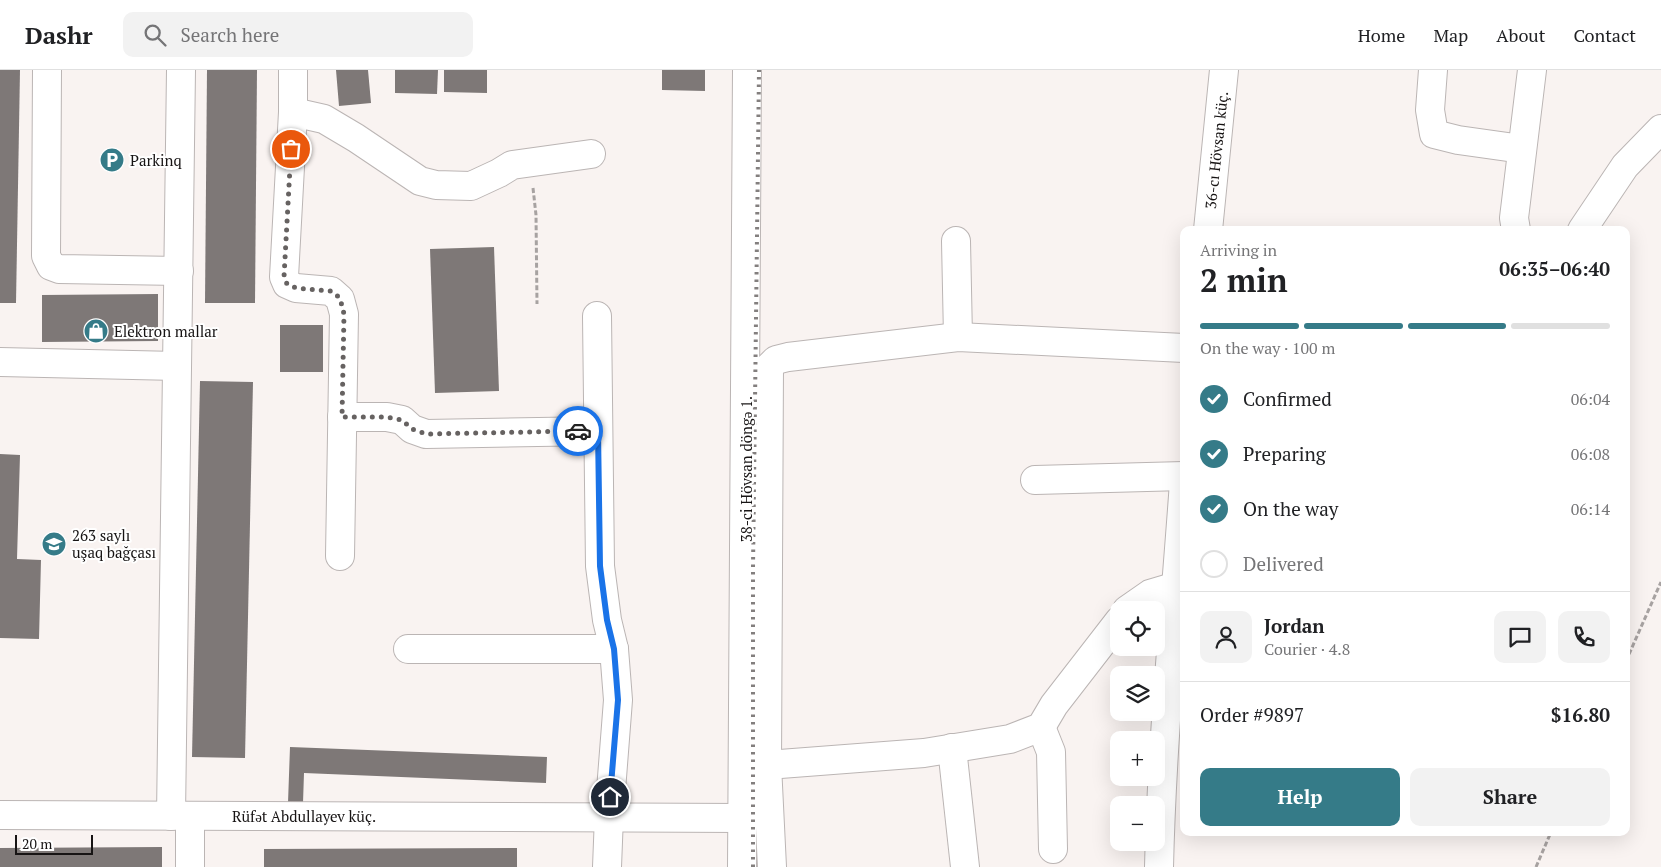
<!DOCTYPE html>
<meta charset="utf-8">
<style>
body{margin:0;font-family:"PT Serif",serif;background:#f2f2f2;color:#202124;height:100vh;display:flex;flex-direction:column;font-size:19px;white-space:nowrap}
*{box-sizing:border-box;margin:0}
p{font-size:16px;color:#757577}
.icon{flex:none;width:28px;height:28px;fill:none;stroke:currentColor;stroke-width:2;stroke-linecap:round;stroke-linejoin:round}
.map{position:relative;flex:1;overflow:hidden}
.panel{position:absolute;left:1180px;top:156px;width:450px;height:610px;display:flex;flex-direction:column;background:#fff;border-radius:10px;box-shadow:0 5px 20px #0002}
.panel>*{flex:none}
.tools{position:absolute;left:1110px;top:531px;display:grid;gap:10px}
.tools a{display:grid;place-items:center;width:55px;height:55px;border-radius:10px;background:#fff;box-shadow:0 5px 20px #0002;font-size:25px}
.scale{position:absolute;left:15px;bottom:12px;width:78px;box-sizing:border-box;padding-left:5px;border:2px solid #171414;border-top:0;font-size:14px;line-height:18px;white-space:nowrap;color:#171414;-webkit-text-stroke:4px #fff;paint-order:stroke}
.pin{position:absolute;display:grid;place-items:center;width:42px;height:42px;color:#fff;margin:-21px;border:2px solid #fff;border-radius:50%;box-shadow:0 1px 5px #0007}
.courier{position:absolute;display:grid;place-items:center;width:50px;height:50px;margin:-25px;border:4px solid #1a73e8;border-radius:50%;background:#fff;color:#222;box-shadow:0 1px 6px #0007}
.head em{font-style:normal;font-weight:800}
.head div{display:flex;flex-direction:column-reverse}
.head{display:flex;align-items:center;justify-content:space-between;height:85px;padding:0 20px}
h1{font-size:32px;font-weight:800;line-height:38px}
.bar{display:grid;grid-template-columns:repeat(4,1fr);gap:8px 5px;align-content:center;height:60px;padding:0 20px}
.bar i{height:6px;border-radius:4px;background:#e0e0e0}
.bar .active{background:#357b88}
.bar p{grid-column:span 4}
.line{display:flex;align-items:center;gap:12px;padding:0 20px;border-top:1px solid #e0e0e0}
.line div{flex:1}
.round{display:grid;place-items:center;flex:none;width:52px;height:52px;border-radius:10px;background:#f2f2f2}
ol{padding:0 20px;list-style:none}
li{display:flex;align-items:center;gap:15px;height:55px}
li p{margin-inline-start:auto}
li .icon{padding:5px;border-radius:50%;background:#357b88;color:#fff;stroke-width:4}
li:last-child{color:#757577}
li i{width:28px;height:28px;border:2px solid #e0e0e0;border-radius:50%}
.action{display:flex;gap:10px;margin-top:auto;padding:10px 20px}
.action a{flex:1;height:58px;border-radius:10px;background:#357b88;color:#fff;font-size:20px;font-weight:800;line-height:58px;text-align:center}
.action a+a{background:#f2f2f2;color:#202124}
header{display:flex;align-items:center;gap:30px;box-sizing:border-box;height:70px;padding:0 25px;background:#fff;border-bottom:1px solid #e0e0e0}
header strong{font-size:24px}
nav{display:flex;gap:28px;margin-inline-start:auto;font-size:18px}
.search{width:350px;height:45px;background:#f2f2f2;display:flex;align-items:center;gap:12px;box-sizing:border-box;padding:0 18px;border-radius:10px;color:#757577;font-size:19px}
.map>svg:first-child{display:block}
.building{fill:#7e7877}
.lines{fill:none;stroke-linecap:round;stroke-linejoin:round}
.minor-casing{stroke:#bbb5b4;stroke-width:30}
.path{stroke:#a7a2a1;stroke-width:3;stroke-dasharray:5 2.5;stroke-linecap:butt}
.minor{stroke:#fff;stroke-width:28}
.rail{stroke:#837f7e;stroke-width:4;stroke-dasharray:2.5 5;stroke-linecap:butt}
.done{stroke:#666261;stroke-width:5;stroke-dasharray:0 9}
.route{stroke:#1a73e8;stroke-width:6}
.labels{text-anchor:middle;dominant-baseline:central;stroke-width:4;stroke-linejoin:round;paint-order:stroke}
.street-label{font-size:15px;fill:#171414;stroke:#fff}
.poi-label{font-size:15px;fill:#171414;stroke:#fff;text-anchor:start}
</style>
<header>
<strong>Dashr</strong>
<div class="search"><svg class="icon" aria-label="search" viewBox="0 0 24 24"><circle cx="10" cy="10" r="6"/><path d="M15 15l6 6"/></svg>Search here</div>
<nav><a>Home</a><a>Map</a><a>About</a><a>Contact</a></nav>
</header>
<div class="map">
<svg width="1661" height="797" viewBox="0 0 1661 797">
<rect width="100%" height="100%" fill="#f9f3f1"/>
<g class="building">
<path d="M 0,0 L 20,0 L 16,233 L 0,233 Z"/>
<path d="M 207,0 L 257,0 L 255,233 L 205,233 Z"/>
<path d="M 336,0 L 368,0 L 371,33 L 339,36 Z"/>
<path d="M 395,0 L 438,0 L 437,24 L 395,23 Z"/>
<path d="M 444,0 L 487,0 L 487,23 L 444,22 Z"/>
<path d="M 662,0 L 705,0 L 705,21 L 662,20 Z"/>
<path d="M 494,177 L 499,321 L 435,323 L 430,179 Z"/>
<path d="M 158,224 L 158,271 L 42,272 L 42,225 Z"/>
<rect x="280" y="255" width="43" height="47"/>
<path d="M 200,311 L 253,312 L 245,688 L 192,687 Z"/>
<path d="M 0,384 L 20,385 L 17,489 L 41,490 L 39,569 L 0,568 Z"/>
<path d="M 290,677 L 547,687 L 546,713 L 304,703 L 303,733 L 288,733 Z"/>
<path d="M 162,777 L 162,797 L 0,797 L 0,778 Z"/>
<path d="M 517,778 L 517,797 L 264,797 L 264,779 Z"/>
</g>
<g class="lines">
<defs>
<g id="minor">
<path d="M 47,0 L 46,186 L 51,196 L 59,199 L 179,201"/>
<path d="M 293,0 L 293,42 L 284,207 L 287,214 L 296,218 L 331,221 L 340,229 L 344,244 L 340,486"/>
<path d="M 1433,0 L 1430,40 L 1434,64 L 1458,70 L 1522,79"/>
<path d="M 293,42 L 324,49 L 356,68 L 420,111 L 436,115 L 471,116 L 499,103 L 512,95 L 591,84"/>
<path d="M 1208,160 L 1224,0"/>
<path d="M 1516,160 L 1514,148 L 1532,0"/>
<path d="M 1582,160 L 1625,96 L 1661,59"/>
<path d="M 956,171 L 958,267"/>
<path d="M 597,246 L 600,496 L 607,550 L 614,579 L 618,630 L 609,746 L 607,797"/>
<path d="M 0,292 L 177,296"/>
<path d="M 342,347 L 387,347 L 402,350 L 412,359 L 426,364 L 598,361"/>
<path d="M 1035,410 L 1184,406"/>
<path d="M 1127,540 L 1150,524 L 1177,516"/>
<path d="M 408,579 L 614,579"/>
<path d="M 1041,657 L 1051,682 L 1053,779"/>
<path d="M 952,678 L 965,797"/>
<path d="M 767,695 L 924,683 L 1010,669 L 1041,657 L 1054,635 L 1119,551"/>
<path d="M 0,745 L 743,748"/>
<path d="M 171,746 L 181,0"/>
<path d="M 190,797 L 190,746"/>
<path d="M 742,797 L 747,0"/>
<path d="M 772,797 L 767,695 L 769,297 L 776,290 L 788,287 L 958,267 L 1184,278"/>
<path d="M 1159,797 C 1162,668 1175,540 1184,412"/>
</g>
</defs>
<use href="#minor" class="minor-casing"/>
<g class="path">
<path d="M 533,118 L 536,145 L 537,234"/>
<path d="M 1626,591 L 1661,512"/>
<path d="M 1536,797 L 1551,762"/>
</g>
<use href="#minor" class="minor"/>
<path class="rail" d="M 753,797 L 753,498 L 759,0"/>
</g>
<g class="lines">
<path class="done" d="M 291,79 L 284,207 L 287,214 L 296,218 L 331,221 L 340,228 L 344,244 L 342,347 L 387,347 L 402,350 L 412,359 L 426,364 L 578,361"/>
<path class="route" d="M 578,361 L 598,361 L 600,496 L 607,550 L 614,579 L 618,630 L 610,727"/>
</g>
<defs>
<symbol id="parking-disc" viewBox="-11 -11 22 22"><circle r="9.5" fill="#357b88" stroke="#fff"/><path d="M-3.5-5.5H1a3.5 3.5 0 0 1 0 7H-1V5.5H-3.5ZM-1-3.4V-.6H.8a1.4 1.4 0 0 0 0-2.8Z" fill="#fff"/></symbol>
<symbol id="shop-disc" viewBox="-11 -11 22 22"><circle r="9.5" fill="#357b88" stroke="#fff"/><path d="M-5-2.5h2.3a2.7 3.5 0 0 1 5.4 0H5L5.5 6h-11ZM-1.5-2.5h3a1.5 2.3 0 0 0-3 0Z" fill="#fff"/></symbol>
<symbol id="school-disc" viewBox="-11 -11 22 22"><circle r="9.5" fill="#357b88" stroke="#fff"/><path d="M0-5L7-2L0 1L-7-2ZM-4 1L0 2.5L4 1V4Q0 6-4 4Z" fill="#fff"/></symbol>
</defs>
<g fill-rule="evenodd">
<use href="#parking-disc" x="98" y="76" width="28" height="28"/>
<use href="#shop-disc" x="82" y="247" width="28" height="28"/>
<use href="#school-disc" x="40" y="460" width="28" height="28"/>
</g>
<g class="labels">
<g class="street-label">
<text transform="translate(1216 80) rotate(-84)">36-cı Hövsan küç.</text>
<text transform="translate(746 399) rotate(-90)">38-ci Hövsan döngə 1.</text>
<text x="304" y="746">Rüfət Abdullayev küç.</text>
</g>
<g class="poi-label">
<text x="130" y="90">Parkinq</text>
<text x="114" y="261">Elektron mallar</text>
<text x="72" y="465">263 saylı<tspan x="72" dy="17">uşaq bağçası</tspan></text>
</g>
</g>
</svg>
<div class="tools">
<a><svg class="icon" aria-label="locate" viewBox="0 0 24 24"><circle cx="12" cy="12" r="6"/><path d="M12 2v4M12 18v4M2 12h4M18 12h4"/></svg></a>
<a><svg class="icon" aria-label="layers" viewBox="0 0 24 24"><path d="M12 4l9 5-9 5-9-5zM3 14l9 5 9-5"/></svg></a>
<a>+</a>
<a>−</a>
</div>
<div class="scale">20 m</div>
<div class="pin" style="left:291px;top:79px;background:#ea580c"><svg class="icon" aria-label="bag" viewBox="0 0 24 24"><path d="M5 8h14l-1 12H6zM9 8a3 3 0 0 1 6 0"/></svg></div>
<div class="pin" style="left:610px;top:727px;background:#1f2937"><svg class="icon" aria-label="home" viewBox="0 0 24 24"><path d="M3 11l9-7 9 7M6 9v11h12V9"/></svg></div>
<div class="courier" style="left:578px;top:361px"><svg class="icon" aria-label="car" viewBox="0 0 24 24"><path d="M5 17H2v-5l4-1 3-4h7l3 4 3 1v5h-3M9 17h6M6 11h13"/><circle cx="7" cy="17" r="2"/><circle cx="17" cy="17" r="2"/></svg></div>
<section class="panel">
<div class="head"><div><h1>2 min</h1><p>Arriving in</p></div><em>06:35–06:40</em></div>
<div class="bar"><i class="active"></i><i class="active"></i><i class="active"></i><i></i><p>On the way · 100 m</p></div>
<ol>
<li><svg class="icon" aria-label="check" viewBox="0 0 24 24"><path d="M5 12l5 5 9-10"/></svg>Confirmed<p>06:04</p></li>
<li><svg class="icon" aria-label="check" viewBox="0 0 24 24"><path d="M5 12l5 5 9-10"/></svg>Preparing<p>06:08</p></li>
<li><svg class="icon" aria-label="check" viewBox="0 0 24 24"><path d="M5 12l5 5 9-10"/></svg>On the way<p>06:14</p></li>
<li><i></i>Delivered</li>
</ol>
<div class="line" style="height:90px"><a class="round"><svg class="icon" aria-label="person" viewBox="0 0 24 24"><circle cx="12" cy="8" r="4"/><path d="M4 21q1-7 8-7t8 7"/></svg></a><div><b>Jordan</b><p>Courier · 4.8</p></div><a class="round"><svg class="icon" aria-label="chat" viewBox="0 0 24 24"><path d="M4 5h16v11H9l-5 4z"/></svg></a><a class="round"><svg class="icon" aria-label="phone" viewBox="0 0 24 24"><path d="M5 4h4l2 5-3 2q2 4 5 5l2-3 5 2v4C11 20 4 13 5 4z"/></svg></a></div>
<div class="line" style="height:65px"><div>Order #9897</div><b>$16.80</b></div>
<div class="action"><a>Help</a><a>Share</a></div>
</section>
</div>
